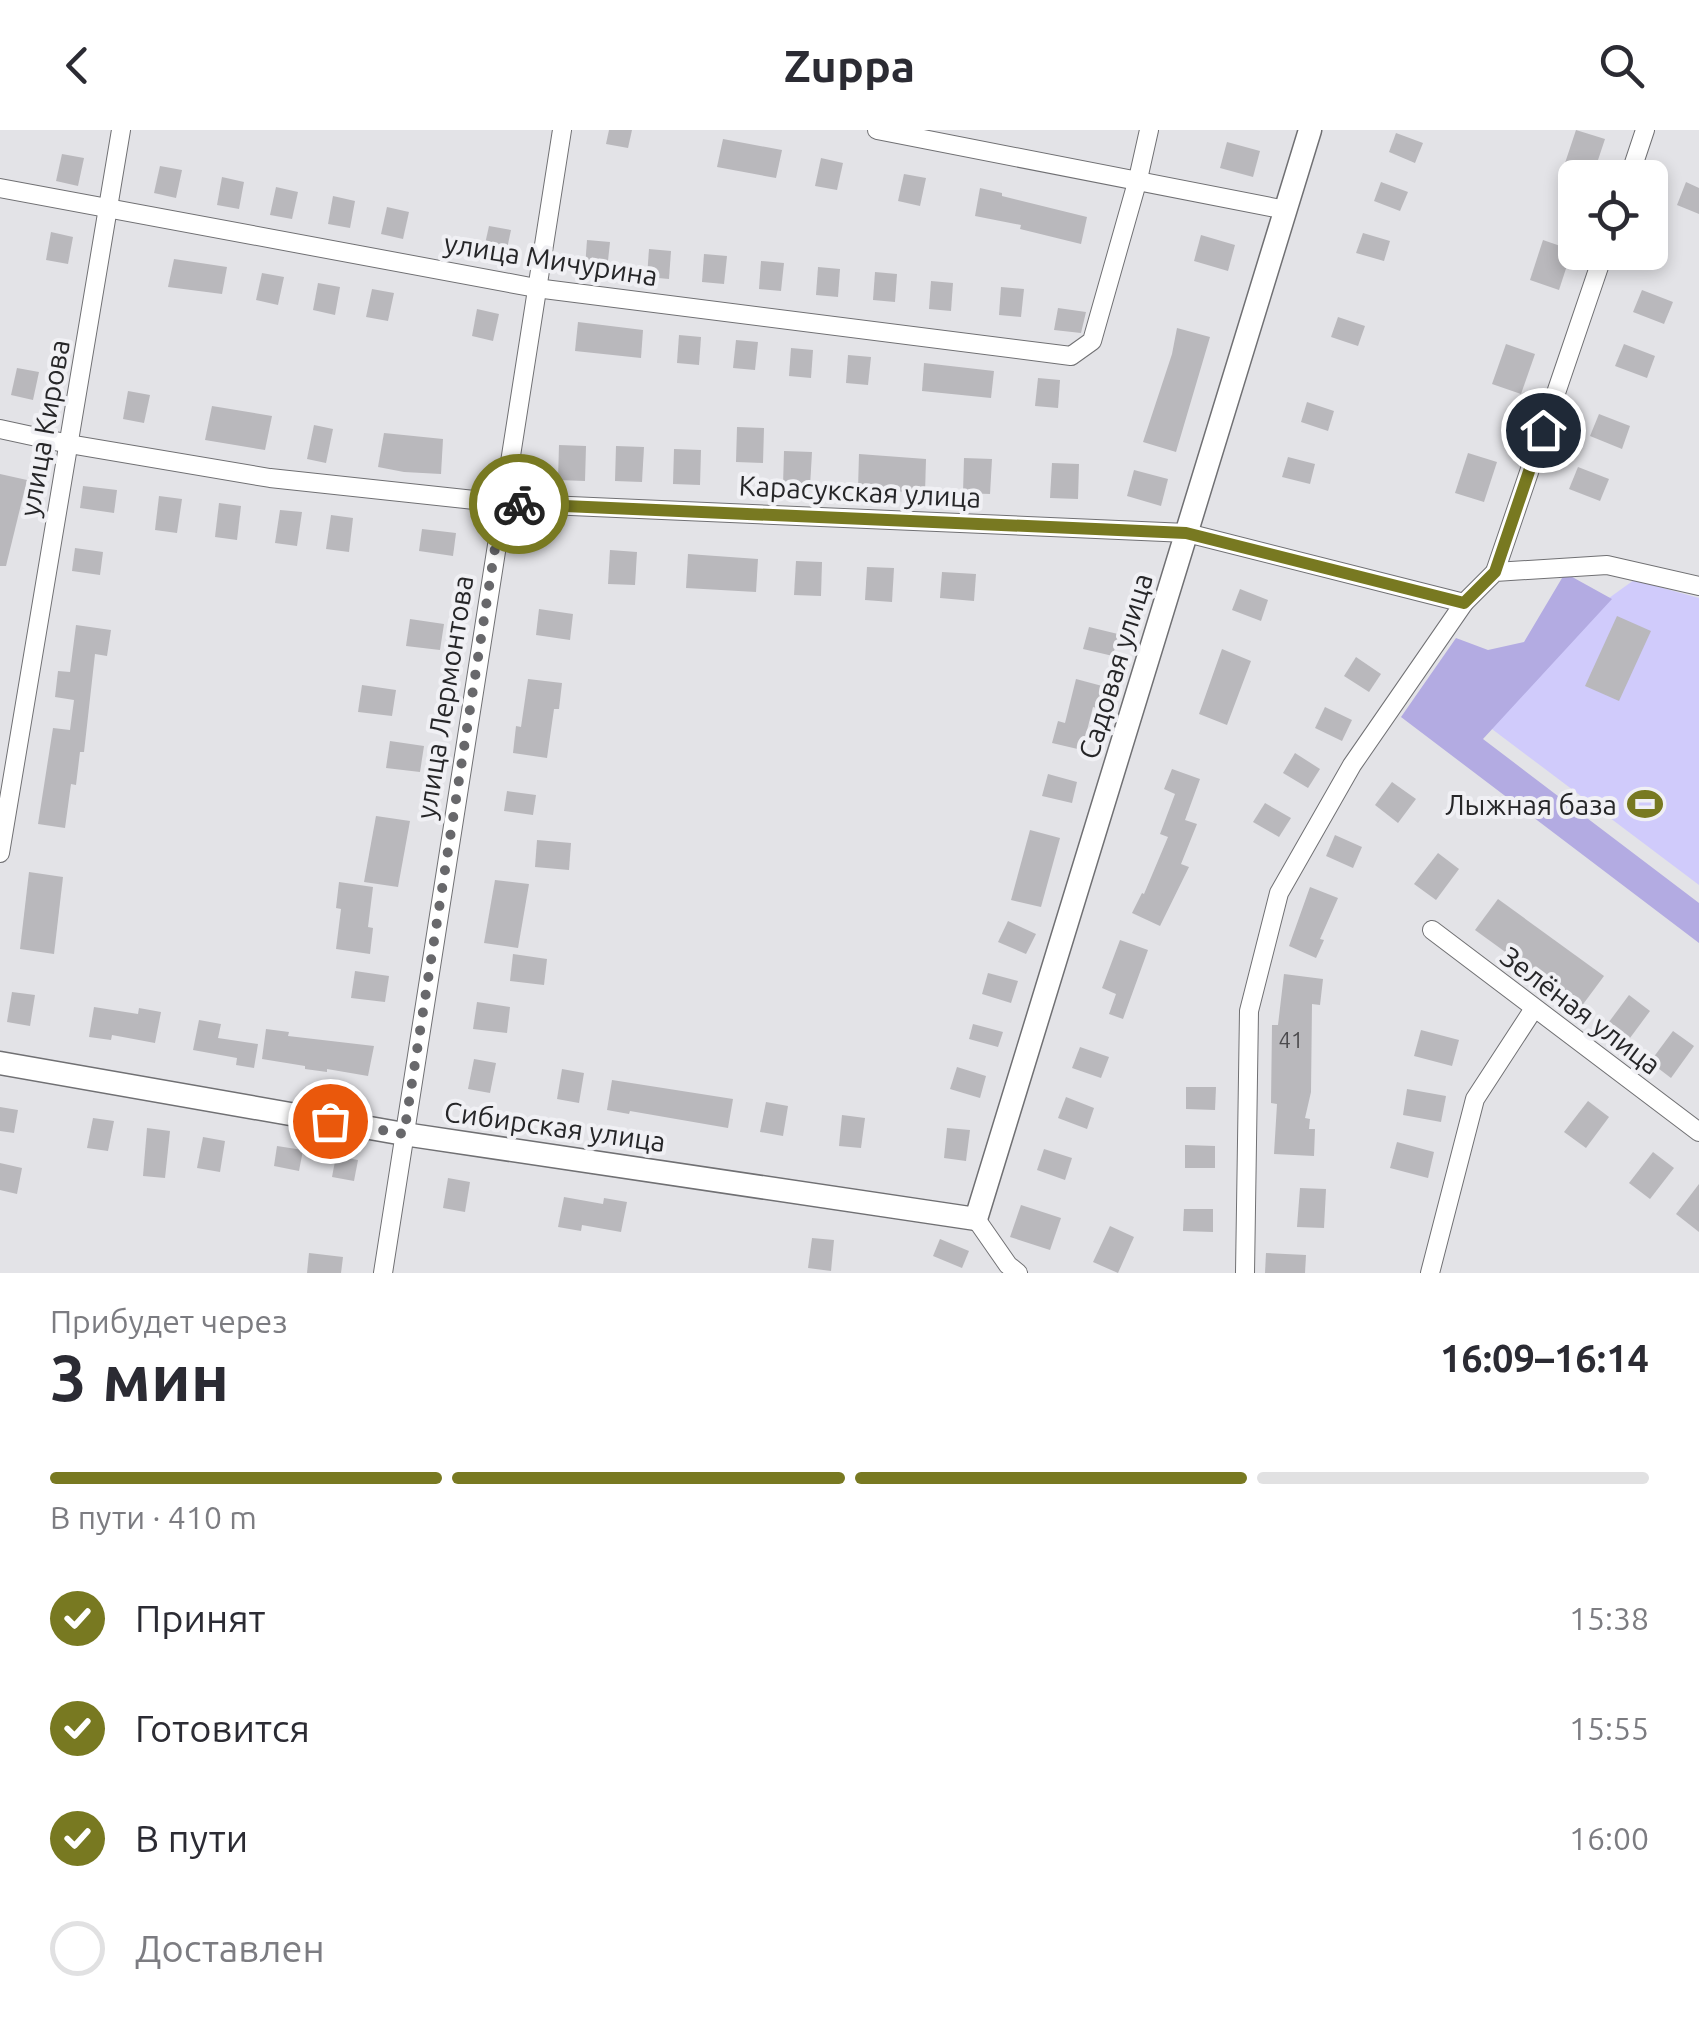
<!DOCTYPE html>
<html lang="ru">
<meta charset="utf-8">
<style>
body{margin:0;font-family:Ubuntu,sans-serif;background:#f2f2f3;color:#2b2b33;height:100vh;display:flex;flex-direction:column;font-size:38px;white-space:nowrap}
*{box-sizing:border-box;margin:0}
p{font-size:32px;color:#7c7c81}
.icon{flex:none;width:55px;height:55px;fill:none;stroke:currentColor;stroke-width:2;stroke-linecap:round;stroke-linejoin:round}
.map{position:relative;height:1143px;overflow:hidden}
.panel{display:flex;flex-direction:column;background:#fff;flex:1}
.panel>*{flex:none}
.tools{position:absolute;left:1558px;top:30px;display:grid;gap:20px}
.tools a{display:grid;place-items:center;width:110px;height:110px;border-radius:15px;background:#fff;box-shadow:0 5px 15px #0003;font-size:50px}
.pin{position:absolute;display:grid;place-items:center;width:85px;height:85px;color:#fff;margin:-42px;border:5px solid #fff;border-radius:50%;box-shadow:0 2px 10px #0007}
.courier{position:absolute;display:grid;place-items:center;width:100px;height:100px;margin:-50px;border:8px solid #787921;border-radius:50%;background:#fff;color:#222;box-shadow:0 2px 12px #0007}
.headline em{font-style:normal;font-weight:700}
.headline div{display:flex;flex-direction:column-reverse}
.headline{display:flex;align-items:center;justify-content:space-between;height:170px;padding:0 50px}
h1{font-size:65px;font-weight:700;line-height:75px}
.bar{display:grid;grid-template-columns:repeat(4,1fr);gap:15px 10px;align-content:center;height:120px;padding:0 50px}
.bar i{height:12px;border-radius:8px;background:#e1e1e2}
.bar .on{background:#787921}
.bar p{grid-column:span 4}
ol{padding:0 50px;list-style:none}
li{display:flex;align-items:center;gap:30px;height:110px}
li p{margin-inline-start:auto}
li .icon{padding:10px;border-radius:50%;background:#787921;color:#fff;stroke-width:4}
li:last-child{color:#7c7c81}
li i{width:55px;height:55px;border:5px solid #e1e1e2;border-radius:50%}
header{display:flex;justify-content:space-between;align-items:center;height:130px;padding:0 50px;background:#fff;font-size:45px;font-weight:700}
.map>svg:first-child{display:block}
.green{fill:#d0cbfb}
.forest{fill:#b3abe2}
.building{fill:#b9b8bc}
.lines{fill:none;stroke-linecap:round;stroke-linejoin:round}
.minor-casing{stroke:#707073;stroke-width:20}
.tertiary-casing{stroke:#707073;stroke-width:25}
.minor{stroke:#fff;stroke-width:18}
.tertiary{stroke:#fff;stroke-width:22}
.done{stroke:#68686b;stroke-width:10;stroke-dasharray:0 18}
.route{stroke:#787921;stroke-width:12}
.labels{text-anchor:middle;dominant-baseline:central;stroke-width:8;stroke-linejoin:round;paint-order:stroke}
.number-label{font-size:22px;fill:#4b4a4d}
.street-label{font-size:28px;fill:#262628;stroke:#f0f0f4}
.poi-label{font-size:28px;fill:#262628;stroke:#f0f0f4;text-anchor:end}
</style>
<header><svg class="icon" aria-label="back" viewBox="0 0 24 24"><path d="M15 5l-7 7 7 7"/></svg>Zuppa<svg class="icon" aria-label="search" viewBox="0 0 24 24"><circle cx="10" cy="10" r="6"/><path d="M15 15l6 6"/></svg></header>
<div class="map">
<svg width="1699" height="1143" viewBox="0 0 1699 1143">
<rect width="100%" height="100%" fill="#e3e3e7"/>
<path class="green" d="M 1634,450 L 1699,468 L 1699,755 L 1484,593 L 1591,481 Z"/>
<path class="forest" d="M 1565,443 L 1612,469 L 1483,609 L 1699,773 L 1699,813 L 1401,587 L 1456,508 L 1488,520 L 1524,512 Z"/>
<g class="building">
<path d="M 609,0 L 632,0 L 628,18 L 606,14 Z"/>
<path d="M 1576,0 L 1605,9 L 1592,48 L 1563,39 Z"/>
<path d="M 1396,3 L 1423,13 L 1415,33 L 1389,22 Z"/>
<path d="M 723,9 L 782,20 L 776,48 L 717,37 Z"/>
<path d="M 1227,12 L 1260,21 L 1253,47 L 1220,38 Z"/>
<path d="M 62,24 L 84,28 L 78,56 L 56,51 Z"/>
<path d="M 821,28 L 843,33 L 837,60 L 815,56 Z"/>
<path d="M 160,36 L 182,40 L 176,68 L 154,63 Z"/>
<path d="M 904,44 L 926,48 L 920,76 L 898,71 Z"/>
<path d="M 222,47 L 244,52 L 239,79 L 217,75 Z"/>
<path d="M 1381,52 L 1408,62 L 1400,81 L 1374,71 Z"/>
<path d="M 1686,52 L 1699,58 L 1699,84 L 1677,75 Z"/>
<path d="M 276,57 L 298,62 L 292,89 L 270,85 Z"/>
<path d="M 980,58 L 1002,63 L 1002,66 L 1087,87 L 1081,114 L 1020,99 L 1021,95 L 975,86 Z"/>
<path d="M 333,66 L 355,71 L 350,98 L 328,94 Z"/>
<path d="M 387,77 L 409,82 L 403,109 L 381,104 Z"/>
<path d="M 489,96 L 511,100 L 505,128 L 483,123 Z"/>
<path d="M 51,102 L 73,107 L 68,134 L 46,130 Z"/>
<path d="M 1363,103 L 1390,111 L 1384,131 L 1356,123 Z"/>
<path d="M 1201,105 L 1235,115 L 1228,141 L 1194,131 Z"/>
<path d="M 587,110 L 610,112 L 607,140 L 585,138 Z"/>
<path d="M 1543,110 L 1572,120 L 1559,160 L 1530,150 Z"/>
<path d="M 649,119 L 671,121 L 669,149 L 647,147 Z"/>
<path d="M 704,124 L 727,126 L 724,154 L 702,152 Z"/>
<path d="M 174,129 L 227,137 L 222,164 L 168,157 Z"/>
<path d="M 761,131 L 784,133 L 781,161 L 759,159 Z"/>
<path d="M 818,137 L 840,139 L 838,167 L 816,165 Z"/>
<path d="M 875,142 L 897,144 L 895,172 L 873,170 Z"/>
<path d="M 262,143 L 284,147 L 278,175 L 256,170 Z"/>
<path d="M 931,151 L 953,153 L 951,181 L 929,179 Z"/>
<path d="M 318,153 L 340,157 L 335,185 L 313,180 Z"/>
<path d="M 1001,157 L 1024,159 L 1021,187 L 999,185 Z"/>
<path d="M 372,159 L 394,163 L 388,191 L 366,187 Z"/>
<path d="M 1642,160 L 1673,172 L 1664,194 L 1633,182 Z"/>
<path d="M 1058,178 L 1086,182 L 1081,203 L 1054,200 Z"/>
<path d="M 477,179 L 499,184 L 493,211 L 472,206 Z"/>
<path d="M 1338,187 L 1365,196 L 1358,216 L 1331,207 Z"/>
<path d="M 578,192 L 643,200 L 641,228 L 575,221 Z"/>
<path d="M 1177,198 L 1210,207 L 1176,322 L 1143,312 L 1172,224 Z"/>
<path d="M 679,205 L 701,207 L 699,235 L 677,233 Z"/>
<path d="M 736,210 L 758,212 L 755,240 L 733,238 Z"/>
<path d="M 1506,214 L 1535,224 L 1521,264 L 1492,254 Z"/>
<path d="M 1624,214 L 1655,226 L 1647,248 L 1615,236 Z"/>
<path d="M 791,218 L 813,220 L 811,248 L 789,246 Z"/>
<path d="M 848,225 L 871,227 L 868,255 L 846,253 Z"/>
<path d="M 924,233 L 994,241 L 991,268 L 922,261 Z"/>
<path d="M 17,238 L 39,242 L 33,270 L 11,265 Z"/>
<path d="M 1038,248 L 1060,250 L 1058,278 L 1035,276 Z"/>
<path d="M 128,261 L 150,265 L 144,293 L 123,289 Z"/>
<path d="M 1307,272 L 1334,281 L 1328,301 L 1301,292 Z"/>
<path d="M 212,276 L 272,286 L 265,320 L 205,310 Z"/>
<path d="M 1599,284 L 1630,296 L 1622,319 L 1590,306 Z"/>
<path d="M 314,295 L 333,299 L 326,333 L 307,329 Z"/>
<path d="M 737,297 L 764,298 L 763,333 L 736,332 Z"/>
<path d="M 384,303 L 443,309 L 441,344 L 404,342 L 378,337 Z"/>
<path d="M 559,315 L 586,316 L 585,351 L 558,350 Z"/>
<path d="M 616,316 L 644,317 L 642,352 L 615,351 Z"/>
<path d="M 674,319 L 701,320 L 700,355 L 673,354 Z"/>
<path d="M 784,321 L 812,322 L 810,357 L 783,356 Z"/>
<path d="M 1468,323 L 1497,332 L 1484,372 L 1455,363 Z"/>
<path d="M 859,324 L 926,329 L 925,363 L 858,359 Z"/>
<path d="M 1288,327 L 1315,334 L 1310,354 L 1282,347 Z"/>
<path d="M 964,328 L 992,329 L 990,364 L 963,363 Z"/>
<path d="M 1052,333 L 1079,334 L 1078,369 L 1050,368 Z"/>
<path d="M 1578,337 L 1609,349 L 1600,371 L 1569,359 Z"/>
<path d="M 1134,340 L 1168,349 L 1161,376 L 1127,366 Z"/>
<path d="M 0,344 L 27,350 L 6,436 L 0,436 Z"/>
<path d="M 83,356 L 117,360 L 114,383 L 80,378 Z"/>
<path d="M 159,366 L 182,369 L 177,403 L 155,400 Z"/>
<path d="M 219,373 L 241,376 L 237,410 L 215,407 Z"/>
<path d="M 280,380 L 302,382 L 297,416 L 275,413 Z"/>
<path d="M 331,385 L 353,388 L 349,422 L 326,419 Z"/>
<path d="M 422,399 L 456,403 L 453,426 L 419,421 Z"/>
<path d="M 75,418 L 103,422 L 100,445 L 72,441 Z"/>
<path d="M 610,420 L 637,422 L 635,455 L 608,454 Z"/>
<path d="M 688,424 L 758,429 L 756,462 L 686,458 Z"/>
<path d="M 796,431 L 822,432 L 821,466 L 794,465 Z"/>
<path d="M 867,437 L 894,438 L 892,472 L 865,470 Z"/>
<path d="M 942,442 L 976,444 L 974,471 L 940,468 Z"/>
<path d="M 1240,459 L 1268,470 L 1261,491 L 1232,480 Z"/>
<path d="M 539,479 L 573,484 L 570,510 L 536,505 Z"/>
<path d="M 1617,486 L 1651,501 L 1619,571 L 1585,556 Z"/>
<path d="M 410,489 L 444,494 L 440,520 L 406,516 Z"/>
<path d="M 76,495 L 111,500 L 107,526 L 95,524 L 84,622 L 80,622 L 76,655 L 71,654 L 65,698 L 38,694 L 53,598 L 70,600 L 74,570 L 55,567 L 58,541 L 70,542 Z"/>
<path d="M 1089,497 L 1118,504 L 1113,526 L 1083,519 Z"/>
<path d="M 1222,519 L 1251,531 L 1227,595 L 1199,584 Z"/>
<path d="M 1356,527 L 1381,544 L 1369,562 L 1344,546 Z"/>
<path d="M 528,549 L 562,553 L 559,579 L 554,579 L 547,628 L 513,623 L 516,596 L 521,597 Z"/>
<path d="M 1076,549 L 1106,557 L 1100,579 L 1093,577 L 1082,620 L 1052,613 L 1058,591 L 1065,593 Z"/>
<path d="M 362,555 L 396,560 L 392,586 L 358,582 Z"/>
<path d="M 1325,577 L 1352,590 L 1342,611 L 1315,598 Z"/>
<path d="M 390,611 L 424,616 L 420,642 L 386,638 Z"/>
<path d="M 1295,623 L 1320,639 L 1308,658 L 1283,643 Z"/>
<path d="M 1172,639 L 1200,649 L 1185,690 L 1197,694 L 1181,734 L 1189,737 L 1160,796 L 1132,783 L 1142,763 L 1144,764 L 1168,707 L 1160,704 L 1175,664 L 1164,659 Z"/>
<path d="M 1048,644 L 1077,652 L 1072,673 L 1042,666 Z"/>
<path d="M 1392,652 L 1416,669 L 1398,693 L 1375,675 Z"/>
<path d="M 507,661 L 536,665 L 533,685 L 504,681 Z"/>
<path d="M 1265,673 L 1291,688 L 1279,707 L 1253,692 Z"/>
<path d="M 376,686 L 410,691 L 398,757 L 364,752 Z"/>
<path d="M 1030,700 L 1060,708 L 1041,777 L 1011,770 Z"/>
<path d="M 1335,705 L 1362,717 L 1353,738 L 1326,726 Z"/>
<path d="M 537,710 L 571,713 L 569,740 L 535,737 Z"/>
<path d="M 1438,723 L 1459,739 L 1436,770 L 1414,754 Z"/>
<path d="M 29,742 L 63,747 L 54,824 L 20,819 Z"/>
<path d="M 495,750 L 529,754 L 518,818 L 484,813 Z"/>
<path d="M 339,752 L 373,757 L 368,797 L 373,798 L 370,824 L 336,819 L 341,779 L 336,778 Z"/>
<path d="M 1310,757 L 1338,768 L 1320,809 L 1324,810 L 1316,828 L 1289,816 Z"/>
<path d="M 1498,769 L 1604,846 L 1581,877 L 1475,800 Z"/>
<path d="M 1008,791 L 1036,804 L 1026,824 L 998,812 Z"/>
<path d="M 1120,810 L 1148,820 L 1123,889 L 1109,884 L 1116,864 L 1102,858 Z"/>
<path d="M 513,824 L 547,829 L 544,855 L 510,851 Z"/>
<path d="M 355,841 L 389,846 L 385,872 L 351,868 Z"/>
<path d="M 988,843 L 1018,851 L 1011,873 L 982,864 Z"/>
<path d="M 1284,844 L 1323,849 L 1320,875 L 1312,874 L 1311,962 L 1305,988 L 1310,989 L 1309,999 L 1315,999 L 1314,1026 L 1274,1024 L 1277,974 L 1271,973 L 1272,895 L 1278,895 Z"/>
<path d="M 12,862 L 35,865 L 30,896 L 7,892 Z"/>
<path d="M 1629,865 L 1650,881 L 1627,912 L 1606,896 Z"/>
<path d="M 477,872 L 510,877 L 507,903 L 473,899 Z"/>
<path d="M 94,877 L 138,884 L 139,878 L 161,882 L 155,913 L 112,905 L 111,910 L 89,907 Z"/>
<path d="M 199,890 L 221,894 L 218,908 L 258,914 L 254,938 L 236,935 L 237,928 L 193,920 Z"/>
<path d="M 973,894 L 1003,902 L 998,917 L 969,909 Z"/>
<path d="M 266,899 L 289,902 L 288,906 L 374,916 L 368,946 L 327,939 L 327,942 L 305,939 L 305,936 L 262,929 Z"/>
<path d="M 1421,900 L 1459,910 L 1452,936 L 1414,926 Z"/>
<path d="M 1673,901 L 1694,916 L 1671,948 L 1650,932 Z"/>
<path d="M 1080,917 L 1109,927 L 1101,948 L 1072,938 Z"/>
<path d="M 474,929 L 496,933 L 490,963 L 468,959 Z"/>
<path d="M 957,937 L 986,946 L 980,968 L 950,959 Z"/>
<path d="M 562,939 L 584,943 L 579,973 L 557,969 Z"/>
<path d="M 612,950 L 733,969 L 728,998 L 630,981 L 629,984 L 607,980 Z"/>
<path d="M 1186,957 L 1216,957 L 1215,980 L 1186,979 Z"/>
<path d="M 1407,959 L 1446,966 L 1441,992 L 1403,985 Z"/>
<path d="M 1066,967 L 1094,978 L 1087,999 L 1058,988 Z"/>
<path d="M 1588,971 L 1609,987 L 1586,1018 L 1564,1002 Z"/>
<path d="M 766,972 L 788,976 L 783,1006 L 760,1002 Z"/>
<path d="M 0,977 L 18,980 L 14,1003 L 0,1001 Z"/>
<path d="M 842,985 L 865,988 L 861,1018 L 839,1016 Z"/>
<path d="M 93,988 L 114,991 L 108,1021 L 87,1018 Z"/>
<path d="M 147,998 L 170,1001 L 165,1048 L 143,1046 Z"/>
<path d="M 947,998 L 970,1000 L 966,1031 L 944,1028 Z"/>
<path d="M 203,1007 L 225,1011 L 220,1042 L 197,1038 Z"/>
<path d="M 1397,1012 L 1434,1022 L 1428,1048 L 1390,1038 Z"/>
<path d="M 1185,1015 L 1215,1016 L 1215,1038 L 1185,1038 Z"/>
<path d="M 277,1016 L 303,1020 L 299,1041 L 274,1036 Z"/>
<path d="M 1044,1019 L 1072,1028 L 1065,1050 L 1037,1040 Z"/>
<path d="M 1653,1022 L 1674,1038 L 1650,1069 L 1629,1053 Z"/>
<path d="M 336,1026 L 358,1030 L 354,1051 L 332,1047 Z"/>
<path d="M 0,1033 L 22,1038 L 17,1064 L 0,1060 Z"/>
<path d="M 448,1048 L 470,1052 L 465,1082 L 443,1078 Z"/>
<path d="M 1699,1054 L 1699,1102 L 1676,1084 Z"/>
<path d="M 1300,1058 L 1326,1059 L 1324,1098 L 1297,1097 Z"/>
<path d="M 564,1067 L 603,1074 L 604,1068 L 627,1072 L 621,1102 L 582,1095 L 581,1101 L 558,1097 Z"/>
<path d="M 1021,1075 L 1061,1088 L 1050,1120 L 1010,1107 Z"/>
<path d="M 1184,1079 L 1213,1079 L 1213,1102 L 1183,1101 Z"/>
<path d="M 1110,1096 L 1134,1107 L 1118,1143 L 1093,1132 Z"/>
<path d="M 812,1108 L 834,1110 L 831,1141 L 808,1138 Z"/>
<path d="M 940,1109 L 969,1121 L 962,1138 L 933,1126 Z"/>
<path d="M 309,1123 L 343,1127 L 341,1143 L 307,1143 Z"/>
<path d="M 1266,1123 L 1306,1125 L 1305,1143 L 1265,1143 Z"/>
</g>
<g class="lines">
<defs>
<g id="minor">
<path d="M 877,0 L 1286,80"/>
<path d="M 1629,48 L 1645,0"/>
<path d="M 0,58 L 536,158 L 1071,226 L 1092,211 L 1138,49 L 1149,0"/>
<path d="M 0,299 L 69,314 L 270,348 L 502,373 L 1187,403 L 1464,473 L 1495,442 L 1607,435 L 1699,456"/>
<path d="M 1495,442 L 1604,122"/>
<path d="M 0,723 L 121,0"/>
<path d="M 1432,800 L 1699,1002"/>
<path d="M 976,1089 L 1008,1135 L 1018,1143"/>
<path d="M 383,1143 L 562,0"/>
<path d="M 1245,1143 L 1249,881 L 1279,763 L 1352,635 L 1464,473"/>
<path d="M 1430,1143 L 1475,969 L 1533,880"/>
</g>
<path id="tertiary" d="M 0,933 L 404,1004 L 976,1089 L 1310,0"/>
</defs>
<use href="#minor" class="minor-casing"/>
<use href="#tertiary" class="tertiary-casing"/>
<use href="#minor" class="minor"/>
<use href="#tertiary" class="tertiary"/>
</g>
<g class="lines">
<path class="done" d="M 330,991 L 404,1004 L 502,373 L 519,374"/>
<path class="route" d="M 519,374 L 1186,403 L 1464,473 L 1495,442 L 1543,300"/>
</g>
<defs>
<symbol id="stadium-bare" viewBox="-9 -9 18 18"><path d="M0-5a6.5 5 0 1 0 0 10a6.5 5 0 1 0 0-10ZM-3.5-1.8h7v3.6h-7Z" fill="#787921" stroke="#f0f0f4" stroke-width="2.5" paint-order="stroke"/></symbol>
</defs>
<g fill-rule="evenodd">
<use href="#stadium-bare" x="1620" y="649" width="50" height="50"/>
</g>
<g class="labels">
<g class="number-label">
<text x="1291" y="909">41</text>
</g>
<g class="street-label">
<text transform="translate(551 129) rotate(9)">улица Мичурина</text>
<text transform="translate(44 298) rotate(-80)">улица Кирова</text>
<text transform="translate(860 361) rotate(3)">Карасукская улица</text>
<text transform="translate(1115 536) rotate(-73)">Садовая улица</text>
<text transform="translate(444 567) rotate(-81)">улица Лермонтова</text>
<text transform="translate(1581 880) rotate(37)">Зелёная улица</text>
<text transform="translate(555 996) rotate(8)">Сибирская улица</text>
</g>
<g class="poi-label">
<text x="1617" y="674">Лыжная база</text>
</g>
</g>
</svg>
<div class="tools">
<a><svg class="icon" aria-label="locate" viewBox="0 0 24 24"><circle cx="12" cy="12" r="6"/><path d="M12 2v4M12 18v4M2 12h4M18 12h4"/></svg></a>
</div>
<div class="pin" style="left:330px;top:991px;background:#ea580c"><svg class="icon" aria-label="bag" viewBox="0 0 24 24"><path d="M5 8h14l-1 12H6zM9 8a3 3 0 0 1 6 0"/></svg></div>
<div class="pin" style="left:1543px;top:300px;background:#1f2937"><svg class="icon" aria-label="home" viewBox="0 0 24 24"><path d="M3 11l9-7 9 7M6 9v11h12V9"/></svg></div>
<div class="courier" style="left:519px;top:374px"><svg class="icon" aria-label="bike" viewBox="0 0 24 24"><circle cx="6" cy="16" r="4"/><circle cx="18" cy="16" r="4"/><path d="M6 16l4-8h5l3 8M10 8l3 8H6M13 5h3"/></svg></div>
</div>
<section class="panel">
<div class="headline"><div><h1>3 мин</h1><p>Прибудет через</p></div><em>16:09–16:14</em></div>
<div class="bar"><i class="on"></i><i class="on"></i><i class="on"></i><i></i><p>В пути · 410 m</p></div>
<ol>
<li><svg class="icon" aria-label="check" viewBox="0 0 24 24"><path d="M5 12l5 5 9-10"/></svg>Принят<p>15:38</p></li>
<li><svg class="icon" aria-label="check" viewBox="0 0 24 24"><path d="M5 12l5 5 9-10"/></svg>Готовится<p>15:55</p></li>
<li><svg class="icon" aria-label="check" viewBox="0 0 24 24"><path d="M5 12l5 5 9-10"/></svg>В пути<p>16:00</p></li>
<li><i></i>Доставлен</li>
</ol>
</section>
